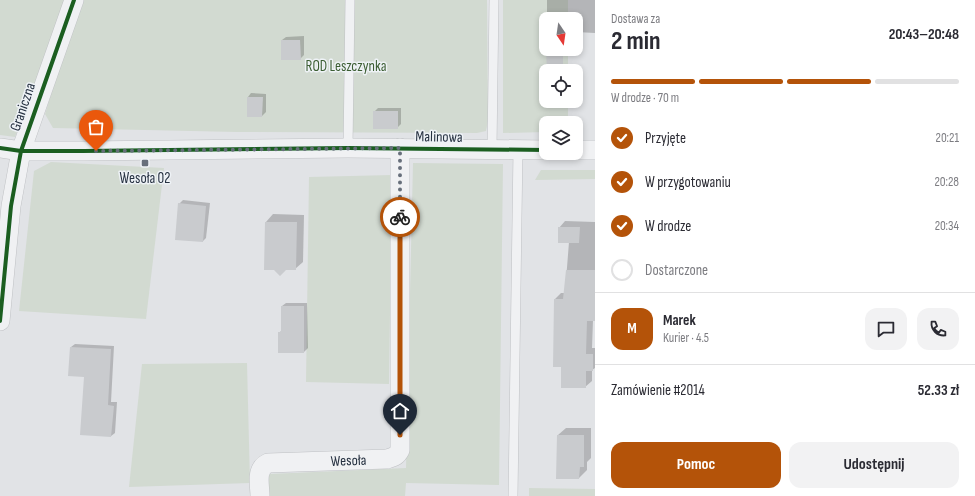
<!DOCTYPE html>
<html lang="pl">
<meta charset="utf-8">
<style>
body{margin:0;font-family:"Sofia Sans Condensed",sans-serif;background:#f2f2f3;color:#2b2b33;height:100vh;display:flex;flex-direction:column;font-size:15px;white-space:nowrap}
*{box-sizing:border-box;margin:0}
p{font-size:13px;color:#7c7c81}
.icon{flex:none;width:22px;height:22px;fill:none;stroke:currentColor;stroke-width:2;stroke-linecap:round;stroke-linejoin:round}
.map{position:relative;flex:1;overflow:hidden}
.details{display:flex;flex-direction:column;background:#fff;width:380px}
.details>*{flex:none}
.needle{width:26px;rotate:167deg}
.controls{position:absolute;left:539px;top:12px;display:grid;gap:8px}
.controls a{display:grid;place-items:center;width:44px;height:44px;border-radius:8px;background:#fff;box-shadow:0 2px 6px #0003;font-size:20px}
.pin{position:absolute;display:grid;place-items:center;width:34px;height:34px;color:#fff;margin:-41px -17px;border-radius:50% 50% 50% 0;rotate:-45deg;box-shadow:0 0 4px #0007}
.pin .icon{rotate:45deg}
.courier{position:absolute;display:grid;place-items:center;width:40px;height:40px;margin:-20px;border:3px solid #b45309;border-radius:50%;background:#fff;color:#222;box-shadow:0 1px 5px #0007}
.summary em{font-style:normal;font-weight:700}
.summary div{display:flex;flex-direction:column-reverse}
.summary{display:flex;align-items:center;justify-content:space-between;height:68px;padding:0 16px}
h1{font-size:26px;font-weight:700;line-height:30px}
.bar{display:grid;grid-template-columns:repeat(4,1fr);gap:6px 4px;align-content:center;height:48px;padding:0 16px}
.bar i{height:5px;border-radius:3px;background:#e1e1e2}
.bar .current{background:#b45309}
.bar p{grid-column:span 4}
.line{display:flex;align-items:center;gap:10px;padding:0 16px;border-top:1px solid #e1e1e2}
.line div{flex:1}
.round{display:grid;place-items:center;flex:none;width:42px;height:42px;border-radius:12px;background:#f2f2f3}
ol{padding:0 16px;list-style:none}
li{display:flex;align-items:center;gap:12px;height:44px}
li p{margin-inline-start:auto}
li .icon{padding:4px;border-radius:50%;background:#b45309;color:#fff;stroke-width:4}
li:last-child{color:#7c7c81}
li i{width:22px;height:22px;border:2px solid #e1e1e2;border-radius:50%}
.cta{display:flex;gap:8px;margin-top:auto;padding:8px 16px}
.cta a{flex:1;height:46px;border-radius:12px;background:#b45309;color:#fff;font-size:16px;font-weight:700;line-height:46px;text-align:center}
.cta a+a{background:#f2f2f3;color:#2b2b33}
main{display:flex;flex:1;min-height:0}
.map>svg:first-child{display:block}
.green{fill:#d2dad1}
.shadow{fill:#0003}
.building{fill:#c9cbce}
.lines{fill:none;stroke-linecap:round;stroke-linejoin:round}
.lane-casing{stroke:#bfc1c4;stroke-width:10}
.street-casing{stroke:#bfc1c4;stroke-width:20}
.lane{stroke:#f0f1f3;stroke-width:9}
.street{stroke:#f0f1f3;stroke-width:19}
.cycleway-casing{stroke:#eef2f6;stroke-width:6}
.cycleway{stroke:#1b5e20;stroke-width:4}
.done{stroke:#676f7b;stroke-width:4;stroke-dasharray:0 7.2}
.route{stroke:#b45309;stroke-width:5}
.poi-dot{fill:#676f7b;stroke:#eef2f6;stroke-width:1.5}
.labels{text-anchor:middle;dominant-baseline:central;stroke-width:3;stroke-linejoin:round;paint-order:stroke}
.park-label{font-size:15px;fill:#3c5e33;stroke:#eef2f6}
.street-label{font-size:15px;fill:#263141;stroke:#eef2f6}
.poi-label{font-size:15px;fill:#263141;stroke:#eef2f6}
</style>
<main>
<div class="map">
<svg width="595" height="496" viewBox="0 0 595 496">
<rect width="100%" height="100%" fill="#e1e3e6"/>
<g class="green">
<path d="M 0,0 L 67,0 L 15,137 L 0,135 Z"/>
<path d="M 80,0 L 487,0 L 488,121 L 486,131 L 477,133 L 237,132 L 53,128 L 45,114 Z"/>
<path d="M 503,0 L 568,0 L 568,19 L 546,19 L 546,49 L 568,49 L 568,71 L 546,71 L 546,101 L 568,101 L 568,123 L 546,123 L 546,132 L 503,133 Z"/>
<path d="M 51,162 L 164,168 L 146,319 L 19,311 L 34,171 Z"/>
<path d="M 413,163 L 503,164 L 499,485 L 406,483 L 405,496 L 269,496 L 269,474 L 406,468 Z"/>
<path d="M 541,170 L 595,170 L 595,179 L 535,180 Z"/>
<path d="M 392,175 L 389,384 L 306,382 L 309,177 Z"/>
<path d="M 247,363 L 250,483 L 129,487 L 142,364 Z"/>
<path d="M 529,488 L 595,489 L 595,496 L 529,496 Z"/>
</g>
<g class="shadow">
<path d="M 547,0 L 595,0 L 595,33 L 576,32 L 576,19 L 547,19 Z"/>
<path d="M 304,36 L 304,55 L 300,59 L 282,40 L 286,37 Z"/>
<path d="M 251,93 L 266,94 L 266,112 L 262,116 L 248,97 Z"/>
<path d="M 378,108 L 401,108 L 401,124 L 397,128 L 374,112 Z"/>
<path d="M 183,200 L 210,203 L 206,238 L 203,241 L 179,204 Z"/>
<path d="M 273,214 L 304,215 L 303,262 L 295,269 L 265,269 L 266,222 Z"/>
<path d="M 565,221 L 595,222 L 595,320 L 593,320 L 592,348 L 595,348 L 595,368 L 592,370 L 592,381 L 585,387 L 562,366 L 555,299 L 561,293 L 565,293 L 569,242 L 559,228 Z"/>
<path d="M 286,303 L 307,303 L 308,348 L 304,352 L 279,333 L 282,330 L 282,306 Z"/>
<path d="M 75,344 L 114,346 L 111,402 L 117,402 L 115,433 L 111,436 L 85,376 L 71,347 Z"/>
<path d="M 566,428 L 591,428 L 591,458 L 587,462 L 587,470 L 579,478 L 558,435 Z"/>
</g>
<g class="building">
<path d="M 281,40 L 300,40 L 301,60 L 281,60 Z"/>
<path d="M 546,49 L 563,49 L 563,71 L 547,71 Z"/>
<path d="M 247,97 L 263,97 L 262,117 L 247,117 Z"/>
<rect x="373" y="111" width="25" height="18"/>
<path d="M 178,203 L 206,206 L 203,242 L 175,240 Z"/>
<path d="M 265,222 L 297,222 L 296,270 L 286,270 L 280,276 L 274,270 L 264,270 Z"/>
<path d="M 558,227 L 580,227 L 579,243 L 558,243 Z"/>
<path d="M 566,270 L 595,270 L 595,321 L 587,321 L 586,354 L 593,354 L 593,371 L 586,371 L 586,388 L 561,388 L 561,367 L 553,367 L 554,299 L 563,299 Z"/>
<path d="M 281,306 L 304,306 L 304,353 L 278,353 L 278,332 L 281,332 Z"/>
<path d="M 70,347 L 111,349 L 108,405 L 114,406 L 111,437 L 80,435 L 84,377 L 68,376 Z"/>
<path d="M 557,435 L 584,435 L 584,467 L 580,467 L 579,479 L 556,479 Z"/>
</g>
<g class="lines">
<defs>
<g id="lane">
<path d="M 348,148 L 350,0"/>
<path d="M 492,149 L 494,0"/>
<path d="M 513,496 L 518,149"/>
</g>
<g id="street">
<path d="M 0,148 L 21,151 L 83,151 L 348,148 L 546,150"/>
<path d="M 576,150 L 595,150"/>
<path d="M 0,321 L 11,206 L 21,151 L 74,0"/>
<path id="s1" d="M 260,496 C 260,485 255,469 268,463 L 387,459 C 394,457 397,456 400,450 L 400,148"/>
</g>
</defs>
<use href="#lane" class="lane-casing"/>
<use href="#street" class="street-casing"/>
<use href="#lane" class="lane"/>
<use href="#street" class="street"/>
<defs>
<g id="cycleway">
<path d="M 0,148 L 21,151 L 83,151 L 348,148 L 546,150"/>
<path d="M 0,321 L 11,206 L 21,151 L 74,0"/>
</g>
</defs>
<use href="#cycleway" class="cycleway-casing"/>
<use href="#cycleway" class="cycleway"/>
</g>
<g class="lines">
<path class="done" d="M 96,151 L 400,148 L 400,217"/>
<path class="route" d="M 400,217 L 400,435"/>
</g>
<rect class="poi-dot" x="141" y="159" width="8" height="8" rx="2"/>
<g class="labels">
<g class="park-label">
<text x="346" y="66">ROD Leszczynka</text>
</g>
<g class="street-label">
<text transform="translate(23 107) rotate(-71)">Graniczna</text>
<text transform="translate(439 137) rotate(1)">Malinowa</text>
<text stroke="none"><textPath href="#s1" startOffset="117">Wesoła</textPath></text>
</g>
<g class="poi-label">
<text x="145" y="178">Wesoła 02</text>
</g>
</g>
</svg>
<div class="controls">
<a><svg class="needle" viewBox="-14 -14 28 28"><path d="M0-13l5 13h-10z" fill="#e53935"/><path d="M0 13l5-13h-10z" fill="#7c7c81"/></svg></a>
<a><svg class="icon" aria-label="locate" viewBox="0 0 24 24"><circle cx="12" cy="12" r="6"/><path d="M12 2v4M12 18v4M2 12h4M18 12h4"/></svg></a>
<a><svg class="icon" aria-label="layers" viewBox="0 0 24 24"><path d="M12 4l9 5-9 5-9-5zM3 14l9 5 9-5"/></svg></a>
</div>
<div class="pin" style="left:96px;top:151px;background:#ea580c"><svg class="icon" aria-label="bag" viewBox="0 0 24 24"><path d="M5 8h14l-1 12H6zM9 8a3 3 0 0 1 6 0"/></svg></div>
<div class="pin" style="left:400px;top:435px;background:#1f2937"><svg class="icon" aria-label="home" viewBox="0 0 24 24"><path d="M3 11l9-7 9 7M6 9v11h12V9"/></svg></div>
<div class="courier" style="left:400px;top:217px"><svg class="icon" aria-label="bike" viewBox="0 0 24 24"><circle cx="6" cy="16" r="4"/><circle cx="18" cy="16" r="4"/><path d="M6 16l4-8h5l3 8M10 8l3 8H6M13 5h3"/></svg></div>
</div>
<section class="details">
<div class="summary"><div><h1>2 min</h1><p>Dostawa za</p></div><em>20:43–20:48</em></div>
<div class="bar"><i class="current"></i><i class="current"></i><i class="current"></i><i></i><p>W drodze · 70 m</p></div>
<ol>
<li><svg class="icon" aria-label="check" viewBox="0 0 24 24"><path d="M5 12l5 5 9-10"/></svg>Przyjęte<p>20:21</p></li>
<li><svg class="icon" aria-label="check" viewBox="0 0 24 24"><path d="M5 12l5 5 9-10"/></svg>W przygotowaniu<p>20:28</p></li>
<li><svg class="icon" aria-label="check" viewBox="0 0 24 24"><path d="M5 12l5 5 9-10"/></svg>W drodze<p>20:34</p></li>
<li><i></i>Dostarczone</li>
</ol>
<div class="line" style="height:72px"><b class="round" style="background:#b45309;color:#fff">M</b><div><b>Marek</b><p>Kurier · 4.5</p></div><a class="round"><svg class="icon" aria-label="chat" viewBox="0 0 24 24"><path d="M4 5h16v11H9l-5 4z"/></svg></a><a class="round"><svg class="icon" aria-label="phone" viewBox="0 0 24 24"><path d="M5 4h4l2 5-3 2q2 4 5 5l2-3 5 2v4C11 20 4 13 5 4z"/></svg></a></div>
<div class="line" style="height:52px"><div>Zamówienie #2014</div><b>52.33 zł</b></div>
<div class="cta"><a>Pomoc</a><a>Udostępnij</a></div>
</section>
</main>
